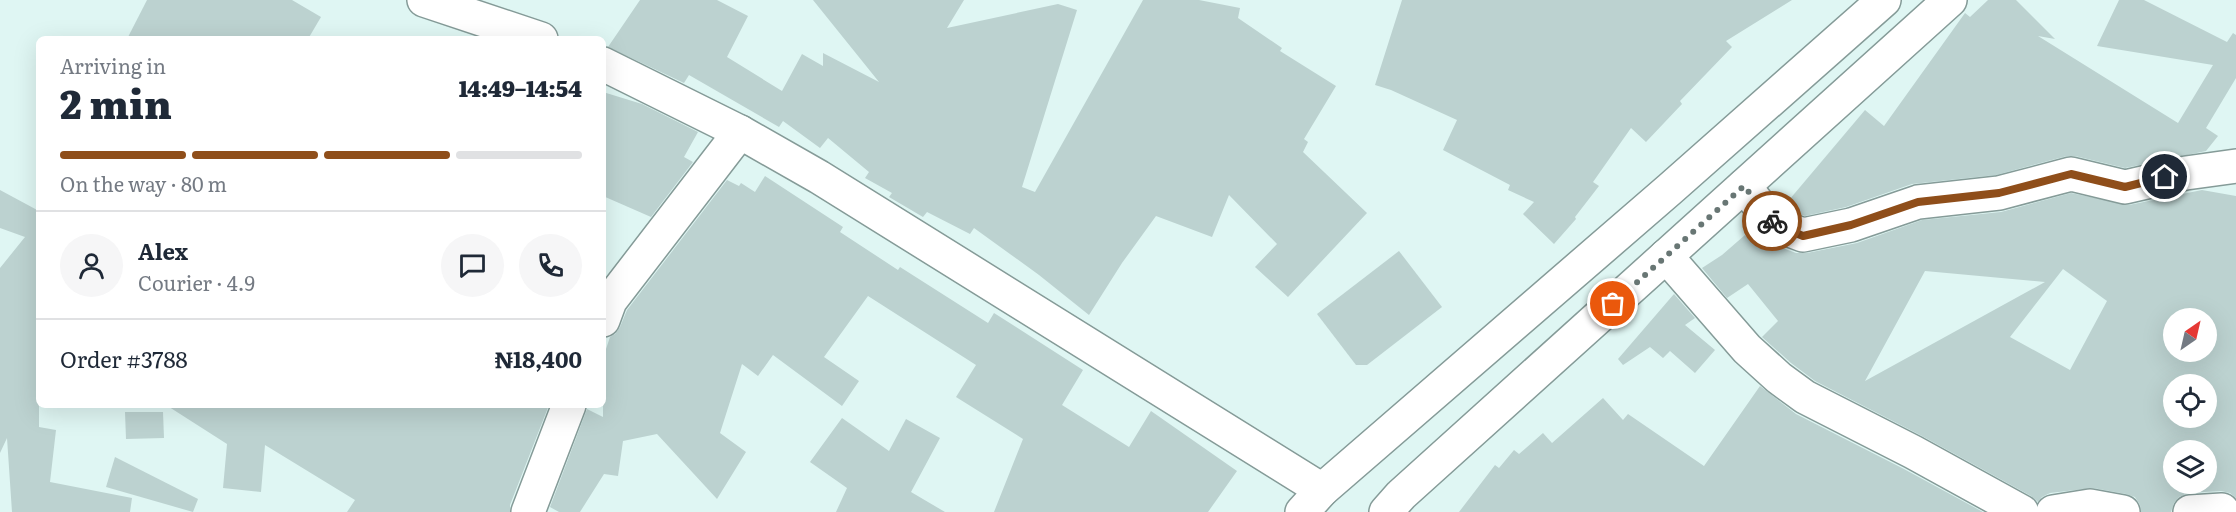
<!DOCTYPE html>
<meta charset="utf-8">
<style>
body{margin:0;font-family:Literata,serif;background:#f6f6f7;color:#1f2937;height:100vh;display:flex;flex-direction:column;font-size:22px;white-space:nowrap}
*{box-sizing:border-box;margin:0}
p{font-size:20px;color:#747a83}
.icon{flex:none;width:33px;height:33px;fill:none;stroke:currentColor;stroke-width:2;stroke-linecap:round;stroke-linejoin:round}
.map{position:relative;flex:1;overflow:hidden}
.sheet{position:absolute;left:36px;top:36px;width:570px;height:372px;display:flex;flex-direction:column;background:#fff;border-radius:9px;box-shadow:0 6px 24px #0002}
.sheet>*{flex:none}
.needle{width:39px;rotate:34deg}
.buttons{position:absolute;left:2163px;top:308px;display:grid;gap:12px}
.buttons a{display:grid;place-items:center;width:54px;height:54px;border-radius:50%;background:#fff;box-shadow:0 6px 24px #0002;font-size:30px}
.pin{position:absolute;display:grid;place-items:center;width:51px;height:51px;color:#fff;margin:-26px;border:3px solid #fff;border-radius:50%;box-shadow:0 2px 6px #0007}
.courier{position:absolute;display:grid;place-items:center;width:60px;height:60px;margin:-30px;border:4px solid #8f4e1a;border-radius:50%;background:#fff;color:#222;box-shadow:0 2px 8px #0007}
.summary em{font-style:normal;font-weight:800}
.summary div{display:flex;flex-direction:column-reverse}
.summary{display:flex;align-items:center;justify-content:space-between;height:102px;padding:0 24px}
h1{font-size:39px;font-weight:800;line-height:45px}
.bar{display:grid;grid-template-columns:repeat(4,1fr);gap:9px 6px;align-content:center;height:72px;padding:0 24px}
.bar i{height:8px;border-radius:4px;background:#e0e1e3}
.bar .on{background:#8f4e1a}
.bar p{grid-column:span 4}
.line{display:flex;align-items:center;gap:15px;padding:0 24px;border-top:2px solid #e0e1e3}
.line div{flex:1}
.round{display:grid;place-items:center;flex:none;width:63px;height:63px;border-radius:32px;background:#f6f6f7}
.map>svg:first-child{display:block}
.building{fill:#bcd2d0;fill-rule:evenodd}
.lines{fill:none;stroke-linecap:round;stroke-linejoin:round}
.minor-casing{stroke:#859b98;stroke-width:36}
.major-casing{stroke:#859b98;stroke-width:36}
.minor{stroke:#fff;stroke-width:33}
.major{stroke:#fff;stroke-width:33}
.done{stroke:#687674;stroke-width:6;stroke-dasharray:0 10.8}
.route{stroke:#8f4e1a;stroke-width:8}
</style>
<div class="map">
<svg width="2236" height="512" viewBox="0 0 2236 512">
<rect width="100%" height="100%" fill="#dff6f3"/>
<g class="building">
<path d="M 147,0 L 292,0 L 321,17 L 308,39 L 127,39 Z"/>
<path d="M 640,0 L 717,0 L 748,16 L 727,57 L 782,91 L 802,54 L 823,66 L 823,53 L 879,82 L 813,0 L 964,0 L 947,28 L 1058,4 L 1077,10 L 1022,187 L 1035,192 L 1143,0 L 1199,0 L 1240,8 L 1238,18 L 1282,48 L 1280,51 L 1336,86 L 1304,139 L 1308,142 L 1303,152 L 1367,213 L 1288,297 L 1255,267 L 1277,244 L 1229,195 L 1212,237 L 1156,216 L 1122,263 L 1089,315 L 1039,275 L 974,228 L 970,234 L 927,212 L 923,217 L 889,197 L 892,193 L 865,178 L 869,172 L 828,138 L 820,148 L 783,121 L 779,127 L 689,75 L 684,83 L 608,47 Z"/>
<path d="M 1402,0 L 1792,0 L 1726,41 L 1732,47 L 1680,101 L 1682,104 L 1646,142 L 1631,128 L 1593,182 L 1599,186 L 1575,217 L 1576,219 L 1554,244 L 1523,214 L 1534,202 L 1508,190 L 1510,185 L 1443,150 L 1457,120 L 1391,90 L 1375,85 Z"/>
<path d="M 1988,0 L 2016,0 L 2055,39 L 2038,36 L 2178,123 L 2213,65 L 2097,46 L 2119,0 L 2144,0 L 2227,42 L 2233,33 L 2236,35 L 2236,78 L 2206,128 L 2218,136 L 2206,151 L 2125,168 L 2075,156 L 2067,156 L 1996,175 L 1912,184 L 1846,207 L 1805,216 L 1785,208 L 1784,206 L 1865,110 L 1884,126 L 1965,13 L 1970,17 Z"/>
<path d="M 603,92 L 642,104 L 698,132 L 684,157 L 693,162 L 651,217 L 603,196 Z"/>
<path d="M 765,176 L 843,227 L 840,232 L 898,270 L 900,267 L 988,323 L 994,313 L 1083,370 L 1062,405 L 1129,447 L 1151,411 L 1237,471 L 1208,512 L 994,512 L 1023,439 L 956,397 L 976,365 L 868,296 L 824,357 L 859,381 L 842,406 L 773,355 L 758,376 L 742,364 L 720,433 L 746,452 L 717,499 L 657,434 L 623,441 L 618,476 L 604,474 L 580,512 L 559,512 L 550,507 L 587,409 L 603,417 L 603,358 L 610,337 L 615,334 L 620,327 L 627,310 L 727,180 L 739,186 L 741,183 L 755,192 Z"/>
<path d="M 0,190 L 39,211 L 39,427 L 56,430 L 50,482 L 132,498 L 130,512 L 12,512 L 7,438 L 0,453 L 0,268 L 25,237 L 0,228 Z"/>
<path d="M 2202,190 L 2236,196 L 2236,498 L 2230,493 L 2221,491 L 2188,493 L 2179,497 L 2174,503 L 2171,512 L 2141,512 L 2140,505 L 2135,497 L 2126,494 L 2093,488 L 2050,493 L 2042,497 L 2038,502 L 2031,496 L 1922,436 L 1815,381 L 1791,363 L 1762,337 L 1778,321 L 1748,284 L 1727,298 L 1702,268 L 1722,255 L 1745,235 L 1752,243 L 1759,235 L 1767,242 L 1796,253 L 1807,253 L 1857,243 L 1922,220 L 2001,212 L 2071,193 L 2129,205 ZM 2063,269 L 2107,301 L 2070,370 L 2010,337 ZM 1925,271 L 2045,282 L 1865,381 ZM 2174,318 L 2206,318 L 2206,351 L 2174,351 ZM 2174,384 L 2206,384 L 2206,417 L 2174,417 ZM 2174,450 L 2206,450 L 2206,483 L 2174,483 Z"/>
<path d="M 1399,251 L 1442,307 L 1367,365 L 1356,365 L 1317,314 Z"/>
<path d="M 1674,294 L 1695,318 L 1685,325 L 1715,350 L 1695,373 L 1670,351 L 1663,358 L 1650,347 L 1623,365 L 1618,359 Z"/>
<path d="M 1760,386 L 1796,414 L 1904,469 L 1983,512 L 1459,512 L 1495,465 L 1499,468 L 1514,450 L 1519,454 L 1543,433 L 1552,443 L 1603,398 L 1623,420 L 1628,414 L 1704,466 Z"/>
<path d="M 166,405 L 549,405 L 510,505 L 510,512 L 347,512 L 355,500 L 265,445 L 261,492 L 223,488 L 227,444 Z"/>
<path d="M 125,412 L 163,412 L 164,438 L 126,439 Z"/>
<path d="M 842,418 L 889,451 L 906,419 L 940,438 L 911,492 L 945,512 L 836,512 L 847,488 L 810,462 Z"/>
<path d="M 115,457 L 198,499 L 193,512 L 106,487 Z"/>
</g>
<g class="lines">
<defs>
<g id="minor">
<path d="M 424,0 L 541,39"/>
<path d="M 603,64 L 740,132 L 819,177 L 1322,490"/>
<path d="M 1744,186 L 1774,224 L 1803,235 L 1851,225 L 1918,202 L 1999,193 L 2071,174 L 2125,187 L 2186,173 L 2236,166"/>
<path d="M 1666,256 L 1747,349 L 1779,378 L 1805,397 L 1913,452 L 2022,512"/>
<path d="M 603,320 L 610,301 L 740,132"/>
<path d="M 528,512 L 569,405"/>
<path d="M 2053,512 L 2090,506 L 2123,512"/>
<path d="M 2190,512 L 2222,510"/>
</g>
<g id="major">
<path d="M 1302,512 L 1322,490 L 1670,189 L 1884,0"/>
<path d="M 1386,512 L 1401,495 L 1950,0"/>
</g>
</defs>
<use href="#minor" class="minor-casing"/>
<use href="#major" class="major-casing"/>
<use href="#minor" class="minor"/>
<use href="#major" class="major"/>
</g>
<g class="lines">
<path class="done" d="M 1613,304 L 1744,186 L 1772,221"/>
<path class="route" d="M 1772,221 L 1774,224 L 1803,236 L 1851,225 L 1918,202 L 1999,193 L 2071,174 L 2125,187 L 2165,177"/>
</g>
</svg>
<div class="buttons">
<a><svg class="needle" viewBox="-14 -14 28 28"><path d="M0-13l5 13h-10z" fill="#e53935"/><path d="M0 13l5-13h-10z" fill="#747a83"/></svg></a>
<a><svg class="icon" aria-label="locate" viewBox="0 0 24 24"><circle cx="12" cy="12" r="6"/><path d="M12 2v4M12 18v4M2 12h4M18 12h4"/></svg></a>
<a><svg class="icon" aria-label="layers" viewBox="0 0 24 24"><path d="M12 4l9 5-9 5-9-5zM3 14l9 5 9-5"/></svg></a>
</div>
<div class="pin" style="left:1613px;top:304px;background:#ea580c"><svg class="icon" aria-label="bag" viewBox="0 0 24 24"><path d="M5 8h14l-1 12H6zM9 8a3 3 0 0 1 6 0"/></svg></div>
<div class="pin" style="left:2165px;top:177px;background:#1f2937"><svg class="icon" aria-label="home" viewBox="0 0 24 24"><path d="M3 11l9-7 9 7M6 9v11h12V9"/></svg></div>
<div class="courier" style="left:1772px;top:221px"><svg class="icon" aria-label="bike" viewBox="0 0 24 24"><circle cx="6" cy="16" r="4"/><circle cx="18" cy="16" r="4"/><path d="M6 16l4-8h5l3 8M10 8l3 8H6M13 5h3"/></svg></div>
<section class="sheet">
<div class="summary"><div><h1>2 min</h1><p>Arriving in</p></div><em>14:49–14:54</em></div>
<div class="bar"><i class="on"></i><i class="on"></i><i class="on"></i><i></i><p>On the way · 80 m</p></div>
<div class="line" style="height:108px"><a class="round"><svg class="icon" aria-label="person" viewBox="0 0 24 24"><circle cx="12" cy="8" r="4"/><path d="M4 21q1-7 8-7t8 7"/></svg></a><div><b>Alex</b><p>Courier · 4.9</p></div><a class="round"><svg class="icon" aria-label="chat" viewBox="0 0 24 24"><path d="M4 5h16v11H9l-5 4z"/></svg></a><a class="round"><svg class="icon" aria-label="phone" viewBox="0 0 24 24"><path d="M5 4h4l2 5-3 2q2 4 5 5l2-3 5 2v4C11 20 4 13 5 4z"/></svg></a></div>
<div class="line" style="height:78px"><div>Order #3788</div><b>₦18,400</b></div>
</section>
</div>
